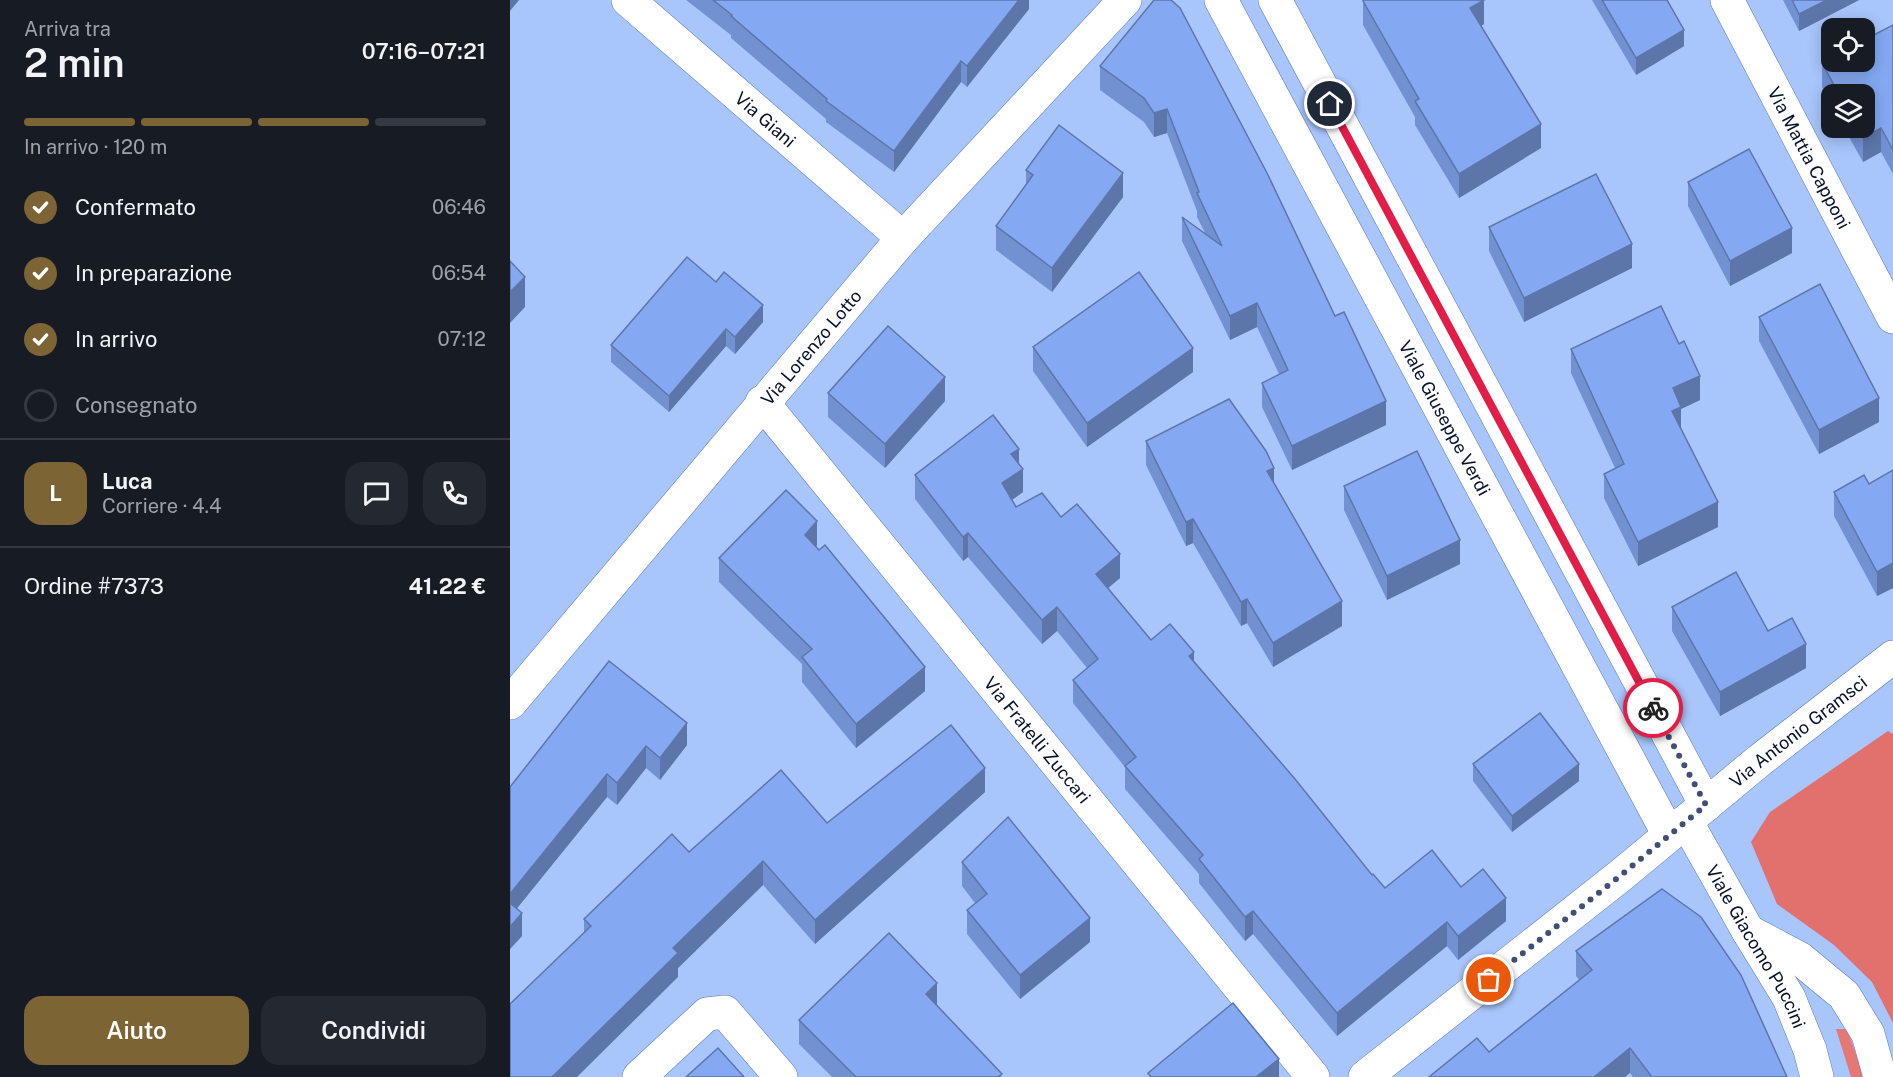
<!DOCTYPE html>
<html lang="it">
<meta charset="utf-8">
<style>
body{margin:0;font-family:"Public Sans",sans-serif;background:#242831;color:#f1f3f6;height:100vh;display:flex;flex-direction:column;font-size:22px;white-space:nowrap}
*{box-sizing:border-box;margin:0}
p{font-size:20px;color:#9ea1a6}
.icon{flex:none;width:33px;height:33px;fill:none;stroke:currentColor;stroke-width:2;stroke-linecap:round;stroke-linejoin:round}
.map{position:relative;flex:1;overflow:hidden}
.details{display:flex;flex-direction:column;background:#171b24;width:510px}
.details>*{flex:none}
.fabs{position:absolute;left:1311px;top:18px;display:grid;gap:12px}
.fabs a{display:grid;place-items:center;width:54px;height:54px;border-radius:12px;background:#171b24;box-shadow:0 3px 15px #0003;font-size:30px}
.pin{position:absolute;display:grid;place-items:center;width:51px;height:51px;color:#fff;margin:-26px;border:3px solid #fff;border-radius:50%;box-shadow:0 2px 6px #0007}
.courier{position:absolute;display:grid;place-items:center;width:60px;height:60px;margin:-30px;border:4px solid #e11d48;border-radius:50%;background:#fff;color:#222;box-shadow:0 2px 8px #0007}
.head em{font-style:normal;font-weight:600}
.head div{display:flex;flex-direction:column-reverse}
.head{display:flex;align-items:center;justify-content:space-between;height:102px;padding:0 24px}
h1{font-size:39px;font-weight:600;line-height:45px}
.bar{display:grid;grid-template-columns:repeat(4,1fr);gap:9px 6px;align-content:center;height:72px;padding:0 24px}
.bar i{height:8px;border-radius:4px;background:#363941}
.bar .current{background:#7c6435}
.bar p{grid-column:span 4}
.line{display:flex;align-items:center;gap:15px;padding:0 24px;border-top:2px solid #363941}
.line div{flex:1}
.round{display:grid;place-items:center;flex:none;width:63px;height:63px;border-radius:18px;background:#242831}
ol{padding:0 24px;list-style:none}
li{display:flex;align-items:center;gap:18px;height:66px}
li p{margin-inline-start:auto}
li .icon{padding:6px;border-radius:50%;background:#7c6435;color:#fff;stroke-width:4}
li:last-child{color:#9ea1a6}
li i{width:33px;height:33px;border:3px solid #363941;border-radius:50%}
.primary-button{display:flex;gap:12px;margin-top:auto;padding:12px 24px}
.primary-button a{flex:1;height:69px;border-radius:18px;background:#7c6435;color:#fff;font-size:24px;font-weight:600;line-height:69px;text-align:center}
.primary-button a+a{background:#242831;color:#f1f3f6}
main{display:flex;flex:1;min-height:0}
.map>svg:first-child{display:block}
.green{fill:#e57774}
.forest{fill:#e2706d}
.lines{fill:none;stroke-linecap:round;stroke-linejoin:round}
.street-casing{stroke:#5979b8;stroke-width:34}
.secondary-casing{stroke:#5979b8;stroke-width:34}
.street{stroke:#fff;stroke-width:33}
.secondary{stroke:#fff;stroke-width:33}
.wall{fill:#7291d0}
.shaded-wall{fill:#5c76a9}
.building{fill:#84a9f2;stroke:#5c76a9;stroke-width:1.5}
.done{stroke:#3f5074;stroke-width:6;stroke-dasharray:0 10.8}
.route{stroke:#e11d48;stroke-width:8}
.labels{text-anchor:middle;dominant-baseline:central;stroke-width:4.5;stroke-linejoin:round;paint-order:stroke}
.street-label{font-size:18px;fill:#06112a;stroke:#dae5fb}
</style>
<main>
<section class="details">
<div class="head"><div><h1>2 min</h1><p>Arriva tra</p></div><em>07:16–07:21</em></div>
<div class="bar"><i class="current"></i><i class="current"></i><i class="current"></i><i></i><p>In arrivo · 120 m</p></div>
<ol>
<li><svg class="icon" aria-label="check" viewBox="0 0 24 24"><path d="M5 12l5 5 9-10"/></svg>Confermato<p>06:46</p></li>
<li><svg class="icon" aria-label="check" viewBox="0 0 24 24"><path d="M5 12l5 5 9-10"/></svg>In preparazione<p>06:54</p></li>
<li><svg class="icon" aria-label="check" viewBox="0 0 24 24"><path d="M5 12l5 5 9-10"/></svg>In arrivo<p>07:12</p></li>
<li><i></i>Consegnato</li>
</ol>
<div class="line" style="height:108px"><b class="round" style="background:#7c6435;color:#fff">L</b><div><b>Luca</b><p>Corriere · 4.4</p></div><a class="round"><svg class="icon" aria-label="chat" viewBox="0 0 24 24"><path d="M4 5h16v11H9l-5 4z"/></svg></a><a class="round"><svg class="icon" aria-label="phone" viewBox="0 0 24 24"><path d="M5 4h4l2 5-3 2q2 4 5 5l2-3 5 2v4C11 20 4 13 5 4z"/></svg></a></div>
<div class="line" style="height:78px"><div>Ordine #7373</div><b>41.22 €</b></div>
<div class="primary-button"><a>Aiuto</a><a>Condividi</a></div>
</section>
<div class="map">
<svg width="1383" height="1077" viewBox="0 0 1383 1077">
<rect width="100%" height="100%" fill="#a8c5fc"/>
<path class="green" d="M 1326,1029 L 1337,1029 L 1354,1077 L 1341,1077 Z"/>
<path class="forest" d="M 1378,731 L 1383,734 L 1383,1023 L 1362,982 L 1324,945 L 1267,904 L 1241,842 L 1260,812 Z"/>
<g class="lines">
<defs>
<g id="street">
<path id="s1" d="M 118,0 L 393,238"/>
<path id="s2" d="M 1217,0 L 1383,317"/>
<path id="s3" d="M 252,402 L 803,1077"/>
<path id="s4" d="M 0,703 L 393,238 L 615,0"/>
<path d="M 1238,931 L 1289,958 L 1334,995 L 1358,1034 L 1370,1077"/>
<path d="M 129,1077 L 197,1014 L 215,1012 L 271,1077"/>
</g>
<g id="secondary">
<path id="s5" d="M 711,0 L 1159,835"/>
<path d="M 765,0 L 1196,805"/>
<path id="s6" d="M 1176,821 L 1238,931 L 1279,998 L 1300,1050 L 1307,1077"/>
<path id="s7" d="M 855,1077 L 1110,876 L 1250,760 L 1383,657"/>
</g>
</defs>
<use href="#street" class="street-casing"/>
<use href="#secondary" class="secondary-casing"/>
<use href="#street" class="street"/>
<use href="#secondary" class="secondary"/>
</g>
<g class="wall">
<path d="M 176,0 L 519,0 L 519,9 L 457,87 L 451,82 L 384,172 L 316,122 L 316,119 L 221,38 L 221,35 Z"/>
<path d="M 644,0 L 876,425 L 782,470 L 752,407 L 752,383 L 769,374 L 747,327 L 720,340 L 672,241 L 672,217 L 695,233 L 687,217 L 687,211 L 657,133 L 644,137 L 634,122 L 590,90 L 590,66 Z"/>
<path d="M 1082,0 L 1157,0 L 1174,46 L 1126,75 Z"/>
<path d="M 1273,0 L 1349,0 L 1289,31 Z"/>
<path d="M 853,1 L 974,24 L 971,26 L 1031,148 L 949,198 L 905,125 L 905,117 L 853,25 Z"/>
<path d="M 1383,25 L 1383,174 L 1371,152 L 1353,162 L 1334,128 L 1354,128 L 1354,94 L 1322,94 L 1322,104 L 1312,87 L 1312,63 Z"/>
<path d="M 516,170 L 613,197 L 542,292 L 486,250 L 486,226 L 516,184 Z"/>
<path d="M 1178,182 L 1282,253 L 1220,286 L 1178,206 Z"/>
<path d="M 979,227 L 1122,268 L 1014,322 L 979,251 Z"/>
<path d="M 206,282 L 253,322 L 225,354 L 216,346 L 159,412 L 101,362 L 101,345 Z"/>
<path d="M 1249,317 L 1369,422 L 1309,454 L 1249,341 Z"/>
<path d="M 523,347 L 683,372 L 577,447 L 523,371 Z"/>
<path d="M 1061,349 L 1190,400 L 1171,409 L 1171,429 L 1208,527 L 1128,566 L 1094,498 L 1094,474 L 1105,468 L 1061,373 Z"/>
<path d="M 318,393 L 435,401 L 375,468 L 318,417 Z"/>
<path d="M 636,441 L 764,484 L 832,626 L 763,667 L 737,623 L 731,626 L 683,543 L 676,546 L 636,465 Z"/>
<path d="M 509,463 L 513,492 L 502,500 L 506,507 L 551,517 L 610,578 L 598,588 L 641,640 L 684,661 L 862,875 L 875,888 L 951,887 L 996,921 L 948,960 L 937,946 L 827,1036 L 743,934 L 735,941 L 689,883 L 689,874 L 615,789 L 615,767 L 563,703 L 563,680 L 577,668 L 547,631 L 532,644 L 458,557 L 453,561 L 405,499 L 405,475 Z"/>
<path d="M 1383,470 L 1383,588 L 1367,596 L 1324,516 L 1324,492 L 1359,484 Z"/>
<path d="M 834,486 L 950,564 L 877,600 L 834,510 Z"/>
<path d="M 307,545 L 306,547 L 415,691 L 346,748 L 292,682 L 292,664 L 209,582 L 209,558 Z"/>
<path d="M 1162,607 L 1258,631 L 1296,668 L 1210,716 L 1162,631 Z"/>
<path d="M 99,661 L 177,745 L 150,780 L 136,768 L 107,805 L 97,797 L 6,909 L 12,936 L 0,949 L 0,787 Z"/>
<path d="M 963,764 L 1069,781 L 1002,832 L 963,781 Z"/>
<path d="M 475,792 L 305,944 L 253,885 L 168,968 L 168,977 L 74,932 L 74,919 L 179,852 L 317,823 Z"/>
<path d="M 452,862 L 580,942 L 510,999 L 457,934 L 457,910 L 465,903 L 452,886 Z"/>
<path d="M 1066,951 L 1277,1077 L 1123,1077 L 1120,1073 L 979,1052 L 1069,980 L 1066,976 Z"/>
<path d="M 427,1007 L 492,1077 L 322,1077 L 289,1044 L 289,1020 Z"/>
</g>
<g class="shaded-wall">
<path d="M 0,0 L 9,0 L 0,11 Z"/>
<path d="M 509,0 L 519,0 L 519,9 L 457,87 L 457,66 Z"/>
<path d="M 974,0 L 974,24 L 960,32 L 960,8 Z"/>
<path d="M 1317,0 L 1349,0 L 1289,31 L 1289,14 Z"/>
<path d="M 1174,30 L 1174,46 L 1126,75 L 1126,58 Z"/>
<path d="M 451,61 L 451,82 L 384,172 L 384,151 Z"/>
<path d="M 657,109 L 657,133 L 644,137 L 644,113 Z"/>
<path d="M 1031,124 L 1031,148 L 949,198 L 949,174 Z"/>
<path d="M 1371,128 L 1371,152 L 1353,162 L 1353,138 Z"/>
<path d="M 613,173 L 613,197 L 542,292 L 542,268 Z"/>
<path d="M 1282,228 L 1282,253 L 1220,286 L 1220,261 Z"/>
<path d="M 1122,244 L 1122,268 L 1014,322 L 1014,298 Z"/>
<path d="M 15,277 L 15,307 L 0,323 L 0,292 Z"/>
<path d="M 747,303 L 747,327 L 720,340 L 720,316 Z"/>
<path d="M 253,305 L 253,322 L 225,354 L 225,337 Z"/>
<path d="M 216,329 L 216,346 L 159,412 L 159,396 Z"/>
<path d="M 683,348 L 683,372 L 577,447 L 577,423 Z"/>
<path d="M 1190,376 L 1190,400 L 1171,409 L 1171,431 L 1162,435 L 1163,388 Z"/>
<path d="M 435,377 L 435,401 L 375,468 L 375,444 Z"/>
<path d="M 1369,398 L 1369,422 L 1309,454 L 1309,430 Z"/>
<path d="M 876,401 L 876,425 L 782,470 L 782,446 Z"/>
<path d="M 509,449 L 509,472 L 513,469 L 513,492 L 492,507 L 492,483 L 501,454 Z"/>
<path d="M 764,468 L 764,492 L 757,471 Z"/>
<path d="M 1208,502 L 1208,527 L 1128,566 L 1128,542 Z"/>
<path d="M 683,519 L 683,543 L 676,546 L 676,522 Z"/>
<path d="M 307,521 L 307,545 L 295,559 L 295,535 Z"/>
<path d="M 458,533 L 458,557 L 453,561 L 453,537 Z"/>
<path d="M 950,540 L 950,564 L 877,600 L 877,576 Z"/>
<path d="M 610,554 L 610,578 L 586,598 L 586,574 Z"/>
<path d="M 1383,563 L 1383,588 L 1367,596 L 1367,572 Z"/>
<path d="M 737,599 L 737,623 L 731,626 L 731,602 Z"/>
<path d="M 832,601 L 832,626 L 763,667 L 763,643 Z"/>
<path d="M 547,607 L 547,631 L 532,644 L 532,620 Z"/>
<path d="M 1296,644 L 1296,668 L 1210,716 L 1210,692 Z"/>
<path d="M 684,652 L 684,676 L 679,656 Z"/>
<path d="M 415,667 L 415,691 L 346,748 L 346,724 Z"/>
<path d="M 177,723 L 177,745 L 150,780 L 150,758 Z"/>
<path d="M 136,746 L 136,768 L 107,805 L 107,783 Z"/>
<path d="M 1069,764 L 1069,781 L 1002,832 L 1002,816 Z"/>
<path d="M 475,768 L 475,792 L 305,944 L 305,920 Z"/>
<path d="M 97,774 L 97,797 L 0,917 L 0,894 Z"/>
<path d="M 253,861 L 253,885 L 168,968 L 168,977 L 67,1077 L 42,1077 L 163,948 Z"/>
<path d="M 996,898 L 996,921 L 948,960 L 948,936 Z"/>
<path d="M 743,911 L 743,934 L 735,941 L 735,917 Z"/>
<path d="M 12,913 L 12,936 L 0,949 L 0,927 Z"/>
<path d="M 580,918 L 580,942 L 510,999 L 510,975 Z"/>
<path d="M 937,922 L 937,946 L 827,1036 L 827,1013 Z"/>
<path d="M 427,983 L 427,1007 L 416,994 Z"/>
<path d="M 1120,1048 L 1120,1073 L 1115,1077 L 1084,1077 Z"/>
<path d="M 769,1059 L 769,1077 L 746,1077 Z"/>
</g>
<g class="building">
<path d="M 203,0 L 509,0 L 457,66 L 451,61 L 384,151 L 316,101 L 317,99 L 221,16 L 222,15 Z"/>
<path d="M 644,0 L 661,0 L 670,8 L 757,173 L 825,316 L 834,312 L 876,401 L 782,446 L 752,383 L 778,370 L 747,303 L 720,316 L 672,217 L 712,246 L 687,193 L 689,192 L 657,109 L 644,113 L 634,98 L 590,66 Z"/>
<path d="M 854,0 L 974,0 L 960,8 L 1031,124 L 949,174 L 905,101 L 909,99 L 853,1 Z"/>
<path d="M 1092,0 L 1157,0 L 1174,30 L 1126,58 Z"/>
<path d="M 1282,0 L 1317,0 L 1289,14 Z"/>
<path d="M 1383,25 L 1383,150 L 1371,128 L 1353,138 L 1347,128 L 1354,128 L 1354,94 L 1329,94 L 1312,63 L 1322,58 L 1322,62 L 1354,62 L 1354,40 Z"/>
<path d="M 549,125 L 613,173 L 542,268 L 486,226 L 523,175 L 516,170 Z"/>
<path d="M 1239,149 L 1282,228 L 1220,261 L 1178,182 Z"/>
<path d="M 1086,174 L 1122,244 L 1014,298 L 979,227 Z"/>
<path d="M 177,257 L 206,282 L 214,272 L 253,305 L 225,337 L 216,329 L 159,396 L 101,345 Z"/>
<path d="M 0,261 L 15,277 L 0,292 Z"/>
<path d="M 629,272 L 683,348 L 577,423 L 523,347 Z"/>
<path d="M 1310,284 L 1369,398 L 1309,430 L 1249,317 Z"/>
<path d="M 1151,306 L 1169,344 L 1174,341 L 1190,376 L 1163,388 L 1171,407 L 1162,411 L 1208,502 L 1128,542 L 1094,474 L 1114,464 L 1061,349 Z"/>
<path d="M 378,326 L 435,377 L 375,444 L 318,393 Z"/>
<path d="M 719,399 L 756,451 L 764,468 L 757,471 L 832,601 L 763,643 L 737,599 L 731,602 L 683,519 L 676,522 L 636,441 Z"/>
<path d="M 483,415 L 509,449 L 501,454 L 513,469 L 492,483 L 506,507 L 532,493 L 551,517 L 567,504 L 610,554 L 586,574 L 641,640 L 660,624 L 684,652 L 679,656 L 785,779 L 862,875 L 863,874 L 875,888 L 922,850 L 951,887 L 973,869 L 996,898 L 948,936 L 937,922 L 827,1013 L 743,911 L 735,917 L 689,859 L 693,855 L 615,766 L 626,757 L 563,680 L 588,659 L 547,607 L 532,620 L 458,533 L 453,537 L 405,475 Z"/>
<path d="M 907,451 L 950,540 L 877,576 L 834,486 Z"/>
<path d="M 1383,470 L 1383,563 L 1367,572 L 1324,492 L 1354,475 L 1359,484 Z"/>
<path d="M 276,490 L 307,521 L 295,535 L 309,550 L 315,545 L 415,667 L 346,724 L 292,657 L 302,649 L 209,558 Z"/>
<path d="M 1226,572 L 1258,631 L 1282,618 L 1296,644 L 1210,692 L 1162,607 Z"/>
<path d="M 99,661 L 177,723 L 150,758 L 136,746 L 107,783 L 97,774 L 0,894 L 0,787 Z"/>
<path d="M 1030,713 L 1069,764 L 1002,816 L 963,764 Z"/>
<path d="M 441,725 L 475,768 L 305,920 L 253,861 L 163,948 L 168,953 L 42,1077 L 0,1077 L 0,1004 L 81,926 L 74,919 L 162,834 L 179,852 L 271,770 L 317,823 Z"/>
<path d="M 498,817 L 580,918 L 510,975 L 457,910 L 477,894 L 452,862 Z"/>
<path d="M 1152,889 L 1191,917 L 1231,975 L 1277,1077 L 1142,1077 L 1120,1048 L 1084,1077 L 919,1077 L 967,1038 L 979,1052 L 1082,970 L 1066,951 Z"/>
<path d="M 0,903 L 12,913 L 0,927 Z"/>
<path d="M 379,933 L 427,983 L 416,994 L 492,1074 L 488,1077 L 346,1077 L 289,1020 Z"/>
<path d="M 723,1003 L 769,1059 L 746,1077 L 641,1077 L 638,1073 Z"/>
<path d="M 208,1048 L 234,1077 L 176,1077 Z"/>
</g>
<g class="lines">
<path class="done" d="M 979,980 L 1110,876 L 1196,805 L 1143,708"/>
<path class="route" d="M 820,104 L 1143,708"/>
</g>
<g class="labels">
<g class="street-label">
<text stroke="none"><textPath href="#s1" startOffset="182">Via Giani</textPath></text>
<text stroke="none"><textPath href="#s2" startOffset="178">Via Mattia Capponi</textPath></text>
<text stroke="none"><textPath href="#s4" startOffset="466">Via Lorenzo Lotto</textPath></text>
<text stroke="none"><textPath href="#s5" startOffset="474">Viale Giuseppe Verdi</textPath></text>
<text stroke="none"><textPath href="#s7" startOffset="554">Via Antonio Gramsci</textPath></text>
<text stroke="none"><textPath href="#s3" startOffset="436">Via Fratelli Zuccari</textPath></text>
<text stroke="none"><textPath href="#s6" startOffset="144">Viale Giacomo Puccini</textPath></text>
</g>
</g>
</svg>
<div class="fabs">
<a><svg class="icon" aria-label="locate" viewBox="0 0 24 24"><circle cx="12" cy="12" r="6"/><path d="M12 2v4M12 18v4M2 12h4M18 12h4"/></svg></a>
<a><svg class="icon" aria-label="layers" viewBox="0 0 24 24"><path d="M12 4l9 5-9 5-9-5zM3 14l9 5 9-5"/></svg></a>
</div>
<div class="pin" style="left:979px;top:980px;background:#ea580c"><svg class="icon" aria-label="bag" viewBox="0 0 24 24"><path d="M5 8h14l-1 12H6zM9 8a3 3 0 0 1 6 0"/></svg></div>
<div class="pin" style="left:820px;top:104px;background:#1f2937"><svg class="icon" aria-label="home" viewBox="0 0 24 24"><path d="M3 11l9-7 9 7M6 9v11h12V9"/></svg></div>
<div class="courier" style="left:1143px;top:708px"><svg class="icon" aria-label="bike" viewBox="0 0 24 24"><circle cx="6" cy="16" r="4"/><circle cx="18" cy="16" r="4"/><path d="M6 16l4-8h5l3 8M10 8l3 8H6M13 5h3"/></svg></div>
</div>
</main>
